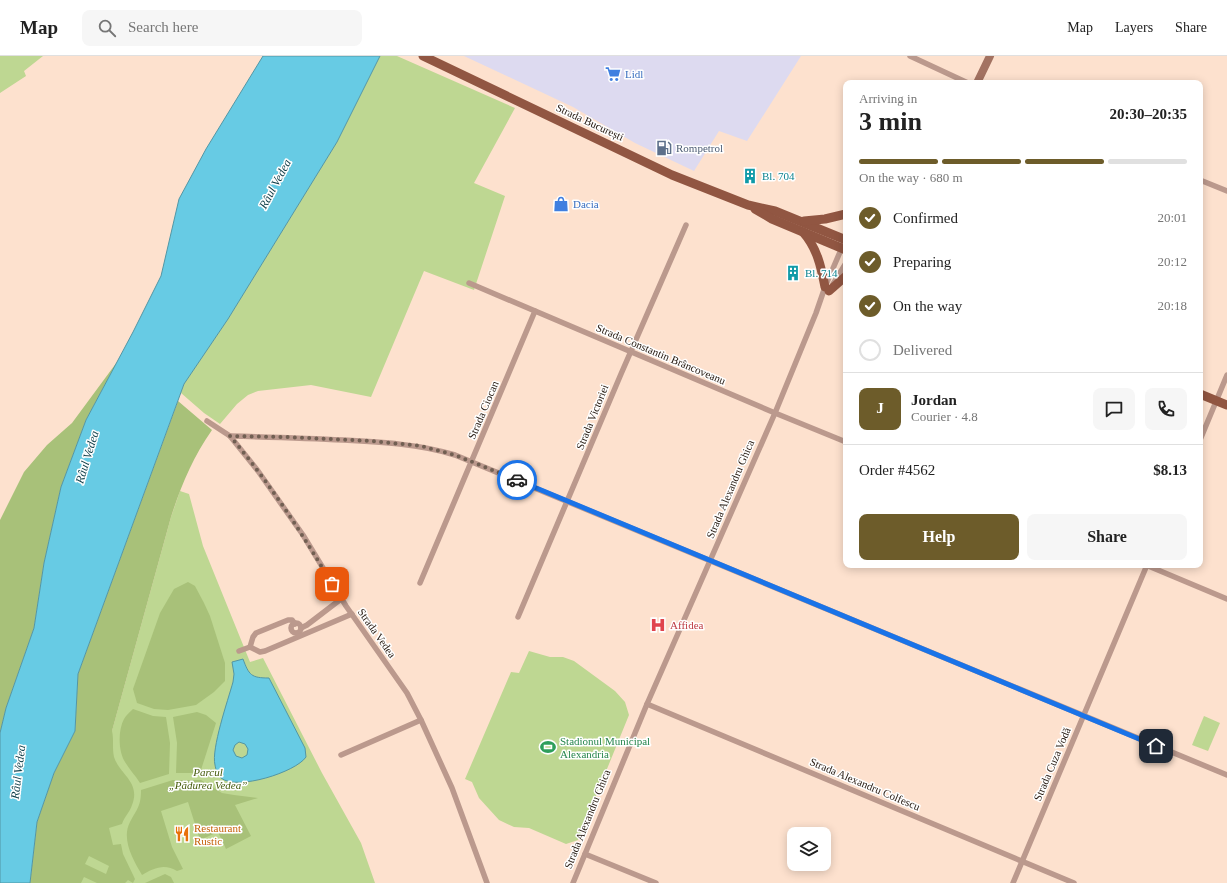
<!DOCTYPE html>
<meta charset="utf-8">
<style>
body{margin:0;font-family:"Times New Roman",serif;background:#f6f6f6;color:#222;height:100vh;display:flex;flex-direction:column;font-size:15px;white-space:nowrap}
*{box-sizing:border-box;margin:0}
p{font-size:13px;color:#767676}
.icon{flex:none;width:22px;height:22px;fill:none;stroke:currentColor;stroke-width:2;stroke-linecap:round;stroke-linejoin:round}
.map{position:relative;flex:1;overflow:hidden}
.drawer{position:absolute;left:843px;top:24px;width:360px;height:488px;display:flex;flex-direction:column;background:#fff;border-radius:8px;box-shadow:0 2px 10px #0003}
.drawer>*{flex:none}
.controls{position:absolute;left:787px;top:771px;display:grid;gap:8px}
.controls a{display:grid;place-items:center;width:44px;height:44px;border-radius:8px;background:#fff;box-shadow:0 2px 10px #0003;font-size:20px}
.pin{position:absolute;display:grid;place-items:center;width:34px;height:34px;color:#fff;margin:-17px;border-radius:8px;box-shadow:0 2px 6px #0006}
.courier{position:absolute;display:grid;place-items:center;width:40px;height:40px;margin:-20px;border:3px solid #1a73e8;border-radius:50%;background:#fff;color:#222;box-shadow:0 1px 5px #0007}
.head em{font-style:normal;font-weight:700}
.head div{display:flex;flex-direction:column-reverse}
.head{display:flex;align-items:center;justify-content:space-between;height:68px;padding:0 16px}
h1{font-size:26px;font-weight:700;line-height:30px}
.bar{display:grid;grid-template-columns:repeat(4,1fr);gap:6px 4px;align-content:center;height:48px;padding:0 16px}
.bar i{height:5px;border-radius:3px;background:#e0e0e0}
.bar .current{background:#6d5c2a}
.bar p{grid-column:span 4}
.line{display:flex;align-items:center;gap:10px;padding:0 16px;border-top:1px solid #e0e0e0}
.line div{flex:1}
.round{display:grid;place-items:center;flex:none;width:42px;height:42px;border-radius:8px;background:#f6f6f6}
ol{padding:0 16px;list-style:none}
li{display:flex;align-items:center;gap:12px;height:44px}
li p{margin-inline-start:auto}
li .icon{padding:4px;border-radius:50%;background:#6d5c2a;color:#fff;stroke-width:4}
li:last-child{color:#767676}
li i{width:22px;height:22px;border:2px solid #e0e0e0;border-radius:50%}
.action{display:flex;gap:8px;margin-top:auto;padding:8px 16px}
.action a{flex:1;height:46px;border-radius:8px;background:#6d5c2a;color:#fff;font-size:16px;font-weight:700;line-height:46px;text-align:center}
.action a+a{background:#f6f6f6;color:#222}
header{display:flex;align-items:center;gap:24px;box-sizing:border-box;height:56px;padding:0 20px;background:#fff;border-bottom:1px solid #e0e0e0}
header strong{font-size:19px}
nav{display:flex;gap:22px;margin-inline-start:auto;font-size:14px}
.search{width:280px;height:36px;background:#f6f6f6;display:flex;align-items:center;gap:10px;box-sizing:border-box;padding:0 14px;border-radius:8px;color:#767676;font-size:15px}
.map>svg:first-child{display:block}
.commercial{fill:#dddaf0}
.green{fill:#bed792}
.forest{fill:#a8c179;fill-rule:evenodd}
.water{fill:#67cbe4;stroke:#5396a4;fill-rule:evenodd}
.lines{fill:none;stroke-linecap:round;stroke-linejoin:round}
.street{stroke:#bb998d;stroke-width:5.5}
.secondary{stroke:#a37261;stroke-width:8}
.primary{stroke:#915642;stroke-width:9}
.done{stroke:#715f52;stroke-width:4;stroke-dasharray:0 7.2}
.route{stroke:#1a73e8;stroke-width:5}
.labels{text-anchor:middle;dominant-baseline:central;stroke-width:3;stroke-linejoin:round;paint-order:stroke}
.shop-label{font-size:11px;fill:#366cbe;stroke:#fff;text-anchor:start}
.street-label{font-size:11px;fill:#251910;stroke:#fff}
.service-label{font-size:11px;fill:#4e5e75;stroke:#fff;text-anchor:start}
.culture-label{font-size:11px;fill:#0d838f;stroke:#fff;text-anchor:start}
.health-label{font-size:11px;fill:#be3a42;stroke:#fff;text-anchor:start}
.leisure-label{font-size:11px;fill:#27864d;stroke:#fff;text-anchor:start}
.park-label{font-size:11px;font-style:italic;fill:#475c0d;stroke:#fff}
.food-label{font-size:11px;fill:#c56008;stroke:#fff;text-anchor:start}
.water-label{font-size:12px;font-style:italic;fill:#0d3c47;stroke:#fff}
</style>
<header>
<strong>Map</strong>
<div class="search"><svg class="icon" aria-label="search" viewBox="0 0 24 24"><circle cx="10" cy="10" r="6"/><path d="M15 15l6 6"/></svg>Search here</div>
<nav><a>Map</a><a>Layers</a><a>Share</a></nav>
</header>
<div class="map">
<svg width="1227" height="827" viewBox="0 0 1227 827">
<rect width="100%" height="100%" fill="#fde1ce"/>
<path class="commercial" d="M 464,0 L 801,0 L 747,85 L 719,75 L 694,115 L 635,87 L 573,51 Z"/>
<g class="green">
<path d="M 0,0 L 43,0 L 24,15 L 26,20 L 0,37 Z"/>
<path d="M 380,0 L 397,0 L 515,52 L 474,127 L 505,140 L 474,234 L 424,215 L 371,341 L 311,329 L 258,335 L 248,339 L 237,348 L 220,368 L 204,357 L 181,337 L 184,328 L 228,263 L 337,86 Z"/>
<path d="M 180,435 L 189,438 L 203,490 L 250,606 L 263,602 L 322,717 L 361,787 L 375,827 L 70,827 L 171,461 Z"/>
<path d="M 529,595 L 550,601 L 563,601 L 574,605 L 615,635 L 625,646 L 629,659 L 578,784 L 566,788 L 529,772 L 514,771 L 499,764 L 479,742 L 472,726 L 465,723 L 511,616 L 519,617 Z"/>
<path d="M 1204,660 L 1220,667 L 1208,695 L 1192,689 Z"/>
</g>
<g class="forest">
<path d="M 117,306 L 86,364 L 61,431 L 44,507 L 34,572 L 6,652 L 0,677 L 0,464 L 24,416 L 47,389 L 72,367 Z"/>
<path d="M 178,345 L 212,374 C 193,401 181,430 171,461 L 112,675 C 114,684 112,692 114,701 C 120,719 141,726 132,749 C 130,756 124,761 122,768 L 109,772 L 113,789 L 121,788 L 123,798 L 135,823 L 133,827 L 128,824 L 125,827 L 97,827 L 84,821 L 81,827 L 30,827 L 37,766 L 54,717 L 75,675 L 78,618 ZM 89,800 L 109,810 L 106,818 L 85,808 Z"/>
<path d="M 188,526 L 195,530 L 204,547 L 210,560 L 225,607 L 225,625 L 214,636 L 196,649 L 168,654 L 154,653 L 137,647 L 133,633 L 160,557 L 174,533 Z"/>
<path d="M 133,653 L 153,660 L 166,661 L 170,687 L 169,718 L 140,727 C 135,719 129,713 125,706 C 118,695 118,674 124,663 C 126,659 130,656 133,653 Z"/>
<path d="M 197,656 L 206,659 L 216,667 L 200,717 L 176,717 L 177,687 L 173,661 Z"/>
<path d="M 173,724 L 201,724 L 222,737 L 234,739 L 258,742 L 235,749 L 251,780 L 226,793 L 218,776 L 200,784 L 188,746 L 161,755 L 172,791 L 183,813 L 177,815 C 165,807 153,812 142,819 C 133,804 121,783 130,766 C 137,753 141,750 141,734 Z"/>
<path d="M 165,818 L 171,821 L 174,827 L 145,827 Z"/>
</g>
<g class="water">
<path d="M 263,0 L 380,0 L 337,86 L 228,263 L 184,328 L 78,618 L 75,675 L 54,717 L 37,766 L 30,827 L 0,827 L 0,677 L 6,652 L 34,572 L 44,507 L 61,431 L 86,364 L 133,276 L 161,220 L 179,143 L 206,93 Z"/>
<path d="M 243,603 C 249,619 251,622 269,622 L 305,692 L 306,701 C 296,716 237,735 221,722 C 217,719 216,714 215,709 C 211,693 228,644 233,626 L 234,618 L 232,606 ZM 239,686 L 245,688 L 248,693 L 247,699 L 242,702 L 236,700 L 233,694 L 235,689 Z"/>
</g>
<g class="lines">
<g class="street">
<path d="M 910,0 L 968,27"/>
<path d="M 1200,124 L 1227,135"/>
<path d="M 469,227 L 775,357 L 846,386"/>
<path d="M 833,228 L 846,207"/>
<path d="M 207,365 L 230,380 L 258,415 L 303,479 L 346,550 L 407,637 L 421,664 L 452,732 L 487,827"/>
<path d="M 230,380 C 268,381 306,382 343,384 C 381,386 419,388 455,399 L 1227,719"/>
<path d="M 1200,384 L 1227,319"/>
<path d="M 1146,509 L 1227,543"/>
<path d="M 420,527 L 535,255"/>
<path d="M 518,561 L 621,318 L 686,169"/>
<circle cx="296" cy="572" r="5"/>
<path d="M 301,572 L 307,569 L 341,543"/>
<path d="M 250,591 L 253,581 L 256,577 L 288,564 L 292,564 L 295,568"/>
<path d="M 239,595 L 250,591 L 260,596 L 265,595 L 352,558"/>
<path d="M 647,648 L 1074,827"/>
<path d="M 341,699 L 421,664"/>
<path d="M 585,798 L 656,827"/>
<path d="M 573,827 L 647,648 L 775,357 L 816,257 L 825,231 L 843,189"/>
<path d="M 1013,827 L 1147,509"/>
</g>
<path class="secondary" d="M 977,27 L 990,0"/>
<g class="primary">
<path d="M 423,0 L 672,119 L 748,149 L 775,155 L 846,184"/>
<path d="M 755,153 L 772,163 L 846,194"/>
<path d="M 804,165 L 825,163 L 846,158"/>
<path d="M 803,176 C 817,192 821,210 825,231"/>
<path d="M 829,235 L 846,220"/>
<path d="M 1200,338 L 1227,349"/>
</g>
</g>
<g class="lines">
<path class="done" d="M 332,528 C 302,477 269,426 230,380 L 285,381 L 372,385 L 421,390 L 455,399 L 517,424"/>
<path class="route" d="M 517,424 L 1156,690"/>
</g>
<defs>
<symbol id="supermarket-bare" viewBox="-9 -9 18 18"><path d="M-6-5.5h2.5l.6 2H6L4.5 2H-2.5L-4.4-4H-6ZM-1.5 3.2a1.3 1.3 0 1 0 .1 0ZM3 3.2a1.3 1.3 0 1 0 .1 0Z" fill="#3f7fe0" stroke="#fff" stroke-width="2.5" paint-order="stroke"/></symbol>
<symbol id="fuel-bare" viewBox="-9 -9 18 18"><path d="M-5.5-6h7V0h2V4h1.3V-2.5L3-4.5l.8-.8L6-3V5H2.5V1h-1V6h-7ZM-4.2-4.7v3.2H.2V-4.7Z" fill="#5c6f8a" stroke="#fff" stroke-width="2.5" paint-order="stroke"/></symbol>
<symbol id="building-bare" viewBox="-9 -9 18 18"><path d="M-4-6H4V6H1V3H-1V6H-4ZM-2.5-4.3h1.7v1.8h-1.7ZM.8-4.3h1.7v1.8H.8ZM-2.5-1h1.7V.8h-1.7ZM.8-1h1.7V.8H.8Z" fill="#0f9aa8" stroke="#fff" stroke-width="2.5" paint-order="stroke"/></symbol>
<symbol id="shop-bare" viewBox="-9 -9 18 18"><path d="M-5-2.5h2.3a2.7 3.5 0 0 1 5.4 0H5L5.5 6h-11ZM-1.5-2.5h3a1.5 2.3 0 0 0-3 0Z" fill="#3f7fe0" stroke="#fff" stroke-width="2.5" paint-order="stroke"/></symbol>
<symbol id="hospital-bare" viewBox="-9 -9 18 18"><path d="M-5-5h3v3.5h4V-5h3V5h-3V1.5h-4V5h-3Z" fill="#e0444e" stroke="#fff" stroke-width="2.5" paint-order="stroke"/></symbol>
<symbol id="stadium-bare" viewBox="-9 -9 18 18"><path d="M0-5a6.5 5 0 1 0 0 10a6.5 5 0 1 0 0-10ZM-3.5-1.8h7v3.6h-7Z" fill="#2e9e5b" stroke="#fff" stroke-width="2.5" paint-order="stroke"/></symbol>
<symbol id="restaurant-bare" viewBox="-9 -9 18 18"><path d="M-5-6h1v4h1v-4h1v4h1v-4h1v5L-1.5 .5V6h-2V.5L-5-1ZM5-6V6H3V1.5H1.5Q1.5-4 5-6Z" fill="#e8710a" stroke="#fff" stroke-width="2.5" paint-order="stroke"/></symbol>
</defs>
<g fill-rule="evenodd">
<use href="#supermarket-bare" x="602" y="7" width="22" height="22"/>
<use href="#fuel-bare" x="653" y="81" width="22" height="22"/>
<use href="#building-bare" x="739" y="109" width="22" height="22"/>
<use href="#shop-bare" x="550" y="137" width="22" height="22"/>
<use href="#building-bare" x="782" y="206" width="22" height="22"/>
<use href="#hospital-bare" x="647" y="558" width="22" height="22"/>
<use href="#stadium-bare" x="537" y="680" width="22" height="22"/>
<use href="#restaurant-bare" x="171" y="767" width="22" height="22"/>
</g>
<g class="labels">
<g class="shop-label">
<text x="625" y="18">Lidl</text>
<text x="573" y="148">Dacia</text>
</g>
<g class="street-label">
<text transform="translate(590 66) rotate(25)">Strada București</text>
<text transform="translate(661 298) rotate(23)">Strada Constantin Brâncoveanu</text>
<text transform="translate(483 354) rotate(-67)">Strada Ciocan</text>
<text transform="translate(592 361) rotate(-68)">Strada Victoriei</text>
<text transform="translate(730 433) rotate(-67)">Strada Alexandru Ghica</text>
<text transform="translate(377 577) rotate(55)">Strada Vedea</text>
<text transform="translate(1052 708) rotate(-67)">Strada Cuza Vodă</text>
<text transform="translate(865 728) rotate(23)">Strada Alexandru Colfescu</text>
<text transform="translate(587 763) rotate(-68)">Strada Alexandru Ghica</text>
</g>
<g class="service-label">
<text x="676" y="92">Rompetrol</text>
</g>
<g class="culture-label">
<text x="762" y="120">Bl. 704</text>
<text x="805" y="217">Bl. 714</text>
</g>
<g class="health-label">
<text x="670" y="569">Affidea</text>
</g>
<g class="leisure-label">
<text x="560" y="685">Stadionul Municipal<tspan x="560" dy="13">Alexandria</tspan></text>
</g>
<g class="park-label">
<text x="208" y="716">Parcul<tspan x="208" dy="13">„Pădurea Vedea”</tspan></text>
</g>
<g class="food-label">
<text x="194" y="772">Restaurant<tspan x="194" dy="13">Rustic</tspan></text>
</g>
<g class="water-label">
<text transform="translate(275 128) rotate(-62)">Râul Vedea</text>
<text transform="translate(87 401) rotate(-73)">Râul Vedea</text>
<text transform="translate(18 716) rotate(-83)">Râul Vedea</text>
</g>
</g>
</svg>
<div class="controls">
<a><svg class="icon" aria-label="layers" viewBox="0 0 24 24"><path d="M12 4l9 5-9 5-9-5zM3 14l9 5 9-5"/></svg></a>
</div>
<div class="pin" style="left:332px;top:528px;background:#ea580c"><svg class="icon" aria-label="bag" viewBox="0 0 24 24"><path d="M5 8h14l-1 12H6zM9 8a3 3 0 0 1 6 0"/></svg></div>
<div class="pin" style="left:1156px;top:690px;background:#1f2937"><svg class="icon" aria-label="home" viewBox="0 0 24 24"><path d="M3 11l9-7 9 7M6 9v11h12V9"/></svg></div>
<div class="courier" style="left:517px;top:424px"><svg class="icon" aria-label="car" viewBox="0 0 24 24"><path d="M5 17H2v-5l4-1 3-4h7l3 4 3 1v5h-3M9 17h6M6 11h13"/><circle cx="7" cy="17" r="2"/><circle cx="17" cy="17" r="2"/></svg></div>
<section class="drawer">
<div class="head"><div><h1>3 min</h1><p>Arriving in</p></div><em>20:30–20:35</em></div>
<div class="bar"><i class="current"></i><i class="current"></i><i class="current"></i><i></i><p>On the way · 680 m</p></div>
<ol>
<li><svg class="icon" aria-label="check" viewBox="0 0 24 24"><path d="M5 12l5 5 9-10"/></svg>Confirmed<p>20:01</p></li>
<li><svg class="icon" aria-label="check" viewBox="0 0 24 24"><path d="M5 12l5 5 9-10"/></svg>Preparing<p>20:12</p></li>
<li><svg class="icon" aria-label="check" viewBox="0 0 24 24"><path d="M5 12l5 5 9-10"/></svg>On the way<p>20:18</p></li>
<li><i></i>Delivered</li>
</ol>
<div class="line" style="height:72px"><b class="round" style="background:#6d5c2a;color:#fff">J</b><div><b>Jordan</b><p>Courier · 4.8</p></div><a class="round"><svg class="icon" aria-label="chat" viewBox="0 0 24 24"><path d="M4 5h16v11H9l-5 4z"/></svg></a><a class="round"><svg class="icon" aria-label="phone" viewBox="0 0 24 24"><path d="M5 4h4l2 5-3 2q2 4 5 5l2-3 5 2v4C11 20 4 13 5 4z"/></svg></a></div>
<div class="line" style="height:52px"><div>Order #4562</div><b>$8.13</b></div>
<div class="action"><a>Help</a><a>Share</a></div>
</section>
</div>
